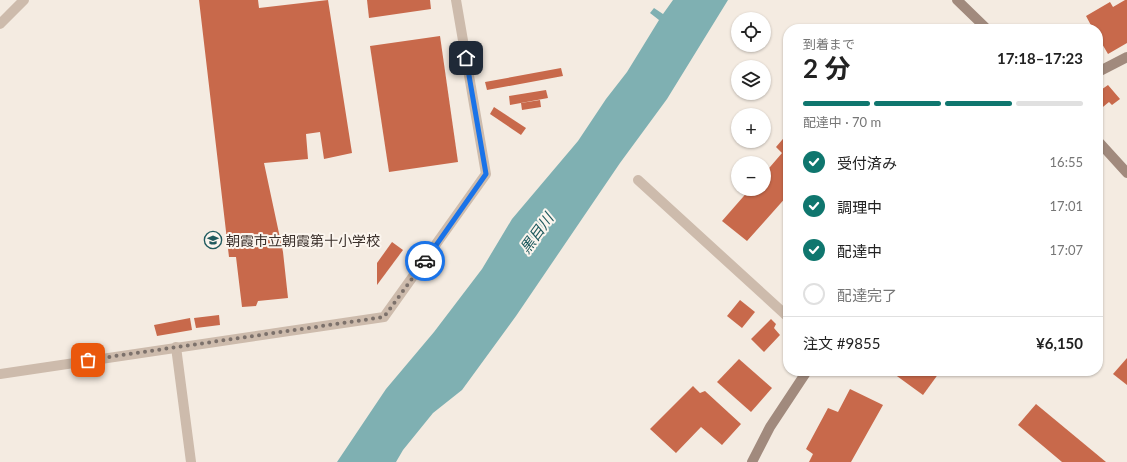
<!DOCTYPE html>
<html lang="ja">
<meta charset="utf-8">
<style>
body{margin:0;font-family:Lato,"Noto Sans JP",sans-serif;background:#f6f6f6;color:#222;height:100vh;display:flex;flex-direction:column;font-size:15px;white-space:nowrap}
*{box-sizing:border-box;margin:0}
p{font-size:13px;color:#767676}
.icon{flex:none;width:22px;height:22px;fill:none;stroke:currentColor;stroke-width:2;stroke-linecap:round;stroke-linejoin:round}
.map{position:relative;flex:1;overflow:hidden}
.drawer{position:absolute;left:783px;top:24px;width:320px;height:352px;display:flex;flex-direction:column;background:#fff;border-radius:16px;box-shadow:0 1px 3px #0004}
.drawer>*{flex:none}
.buttons{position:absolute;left:731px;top:12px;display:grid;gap:8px}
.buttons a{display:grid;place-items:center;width:40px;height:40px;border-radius:50%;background:#fff;box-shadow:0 1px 3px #0004;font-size:20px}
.pin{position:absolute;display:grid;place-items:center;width:34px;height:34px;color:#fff;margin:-17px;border-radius:8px;box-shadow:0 2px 6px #0006}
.courier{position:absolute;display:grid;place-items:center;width:40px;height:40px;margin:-20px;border:3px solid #1a73e8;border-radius:50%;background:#fff;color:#222;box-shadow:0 1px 5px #0007}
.headline em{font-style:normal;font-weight:700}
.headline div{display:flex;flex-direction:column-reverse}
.headline{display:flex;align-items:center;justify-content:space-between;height:68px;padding:0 20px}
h1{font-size:26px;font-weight:700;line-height:30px}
.bar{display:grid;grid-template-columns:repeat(4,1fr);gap:6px 4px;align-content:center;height:48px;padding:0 20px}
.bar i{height:5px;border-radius:3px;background:#e0e0e0}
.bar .current{background:#0f766e}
.bar p{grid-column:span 4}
.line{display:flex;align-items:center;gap:10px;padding:0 20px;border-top:1px solid #e0e0e0}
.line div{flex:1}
ol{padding:0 20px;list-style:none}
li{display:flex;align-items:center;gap:12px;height:44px}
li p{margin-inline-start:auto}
li .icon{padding:4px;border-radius:50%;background:#0f766e;color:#fff;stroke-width:4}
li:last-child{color:#767676}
li i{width:22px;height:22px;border:2px solid #e0e0e0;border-radius:50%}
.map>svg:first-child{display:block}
.water{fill:#7fb0b2}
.building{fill:#c8694b}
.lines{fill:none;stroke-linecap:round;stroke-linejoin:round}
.street{stroke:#cdbbac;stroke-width:10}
.secondary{stroke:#a18a7d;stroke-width:10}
.done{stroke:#7c716b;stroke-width:4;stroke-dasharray:0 7.2}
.route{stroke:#1a73e8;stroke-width:5}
.labels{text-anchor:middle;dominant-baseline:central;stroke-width:4;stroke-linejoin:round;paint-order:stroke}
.poi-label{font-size:14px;fill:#3b302b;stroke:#fbf5ee;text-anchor:start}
.water-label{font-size:15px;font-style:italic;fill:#1f5a5e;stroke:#fbf5ee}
</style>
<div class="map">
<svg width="1127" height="462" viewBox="0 0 1127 462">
<rect width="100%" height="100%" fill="#f4ebe1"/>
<path class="water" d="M 673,0 L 728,0 L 667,99 L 620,163 L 516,316 L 462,390 L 433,413 L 403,450 L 396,462 L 337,462 L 386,389 L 434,332 L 482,269 L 512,219 L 578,141 L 606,99 L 627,72 L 659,20 L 650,13 L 654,8 L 663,14 Z"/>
<g class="building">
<path d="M 199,0 L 258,0 L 259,8 L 328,0 L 352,153 L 324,159 L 320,132 L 306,134 L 308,159 L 264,163 L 283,252 L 288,298 L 258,301 L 256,306 L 242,307 L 236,257 L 229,257 Z"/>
<path d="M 367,0 L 430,0 L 431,9 L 369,18 Z"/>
<path d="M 1125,0 L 1127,0 L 1127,43 L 1108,54 L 1098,37 L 1098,29 L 1093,29 L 1086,16 L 1110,2 L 1113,7 Z"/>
<path d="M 440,36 L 458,162 L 389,172 L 370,46 Z"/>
<path d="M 561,68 L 563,76 L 487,90 L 485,82 Z"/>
<path d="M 1108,85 L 1120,99 L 1112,105 L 1109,102 L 1098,111 L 1098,92 Z"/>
<path d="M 546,90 L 548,98 L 510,105 L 509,96 Z"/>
<path d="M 540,100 L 541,107 L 522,110 L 521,103 Z"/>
<path d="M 494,107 L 526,128 L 521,135 L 490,114 Z"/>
<path d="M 788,133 L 788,195 L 747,241 L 722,221 L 750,189 L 764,189 L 764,174 L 782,153 L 776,147 Z"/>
<path d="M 392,242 L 403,250 L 377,285 L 377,263 Z"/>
<path d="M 740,300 L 755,312 L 742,328 L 727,316 Z"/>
<path d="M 219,315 L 220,325 L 196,328 L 194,318 Z"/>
<path d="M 190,318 L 192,330 L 157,336 L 154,325 Z"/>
<path d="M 771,319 L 776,324 L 774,328 L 780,335 L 764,352 L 751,339 Z"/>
<path d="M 1127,358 L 1127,385 L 1113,374 Z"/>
<path d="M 739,359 L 772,388 L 751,412 L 717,382 Z"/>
<path d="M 890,371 L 937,371 L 939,373 L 923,395 Z"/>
<path d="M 693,386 L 700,393 L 705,391 L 741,424 L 722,445 L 701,427 L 676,453 L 650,429 Z"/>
<path d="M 850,389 L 883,405 L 851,462 L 809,462 L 813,454 L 806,449 L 828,408 L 838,412 Z"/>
<path d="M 1036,404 L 1106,462 L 1062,462 L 1018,425 Z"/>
</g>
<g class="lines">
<g class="street">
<path d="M 0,24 L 24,0"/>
<path d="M 638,180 L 788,317"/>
<path d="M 176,347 L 191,462"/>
<path d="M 0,374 L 384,317 L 486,174 L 456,0"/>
</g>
<g class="secondary">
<path d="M 957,0 L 987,29"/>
<path d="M 1098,72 L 1127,57"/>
<path d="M 1098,141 L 1127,173"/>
<path d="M 752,462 L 770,427 L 807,371"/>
</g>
</g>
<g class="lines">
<path class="done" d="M 88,360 L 384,317 L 425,261"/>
<path class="route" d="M 425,261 L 486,174 L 466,58"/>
</g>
<defs>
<symbol id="school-ring" viewBox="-11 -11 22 22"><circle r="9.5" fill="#fbf5ee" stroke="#1f5a5e" stroke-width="1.5"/><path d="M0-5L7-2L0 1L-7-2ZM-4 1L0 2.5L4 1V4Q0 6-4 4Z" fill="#1f5a5e"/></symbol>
</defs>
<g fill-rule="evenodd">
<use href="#school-ring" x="203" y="230" width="20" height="20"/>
</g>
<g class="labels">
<g class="poi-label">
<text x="226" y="240">朝霞市立朝霞第十小学校</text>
</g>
<g class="water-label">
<text transform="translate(536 233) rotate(-54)">黒目川</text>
</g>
</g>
</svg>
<div class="buttons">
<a><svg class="icon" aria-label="locate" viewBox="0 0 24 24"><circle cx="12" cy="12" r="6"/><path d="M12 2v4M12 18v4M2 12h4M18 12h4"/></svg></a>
<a><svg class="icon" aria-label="layers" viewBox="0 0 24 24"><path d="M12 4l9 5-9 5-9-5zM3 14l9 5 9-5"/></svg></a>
<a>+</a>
<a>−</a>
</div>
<div class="pin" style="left:88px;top:360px;background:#ea580c"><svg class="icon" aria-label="bag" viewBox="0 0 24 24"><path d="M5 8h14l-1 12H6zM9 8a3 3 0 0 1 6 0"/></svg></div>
<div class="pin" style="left:466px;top:58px;background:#1f2937"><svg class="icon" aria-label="home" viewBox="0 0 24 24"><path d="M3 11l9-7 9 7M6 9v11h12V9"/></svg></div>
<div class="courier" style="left:425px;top:261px"><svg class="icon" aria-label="car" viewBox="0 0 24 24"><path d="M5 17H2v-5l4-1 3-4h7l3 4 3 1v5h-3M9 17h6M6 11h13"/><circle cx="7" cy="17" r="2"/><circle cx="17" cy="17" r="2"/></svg></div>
<section class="drawer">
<div class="headline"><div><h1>2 分</h1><p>到着まで</p></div><em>17:18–17:23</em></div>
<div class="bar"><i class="current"></i><i class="current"></i><i class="current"></i><i></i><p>配達中 · 70 m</p></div>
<ol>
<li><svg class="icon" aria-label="check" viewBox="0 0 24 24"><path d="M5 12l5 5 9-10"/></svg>受付済み<p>16:55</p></li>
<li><svg class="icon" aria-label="check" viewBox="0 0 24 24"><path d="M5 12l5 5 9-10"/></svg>調理中<p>17:01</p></li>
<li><svg class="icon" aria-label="check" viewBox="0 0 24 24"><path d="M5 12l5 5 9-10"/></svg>配達中<p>17:07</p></li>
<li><i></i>配達完了</li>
</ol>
<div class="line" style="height:52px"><div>注文 #9855</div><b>¥6,150</b></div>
</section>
</div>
